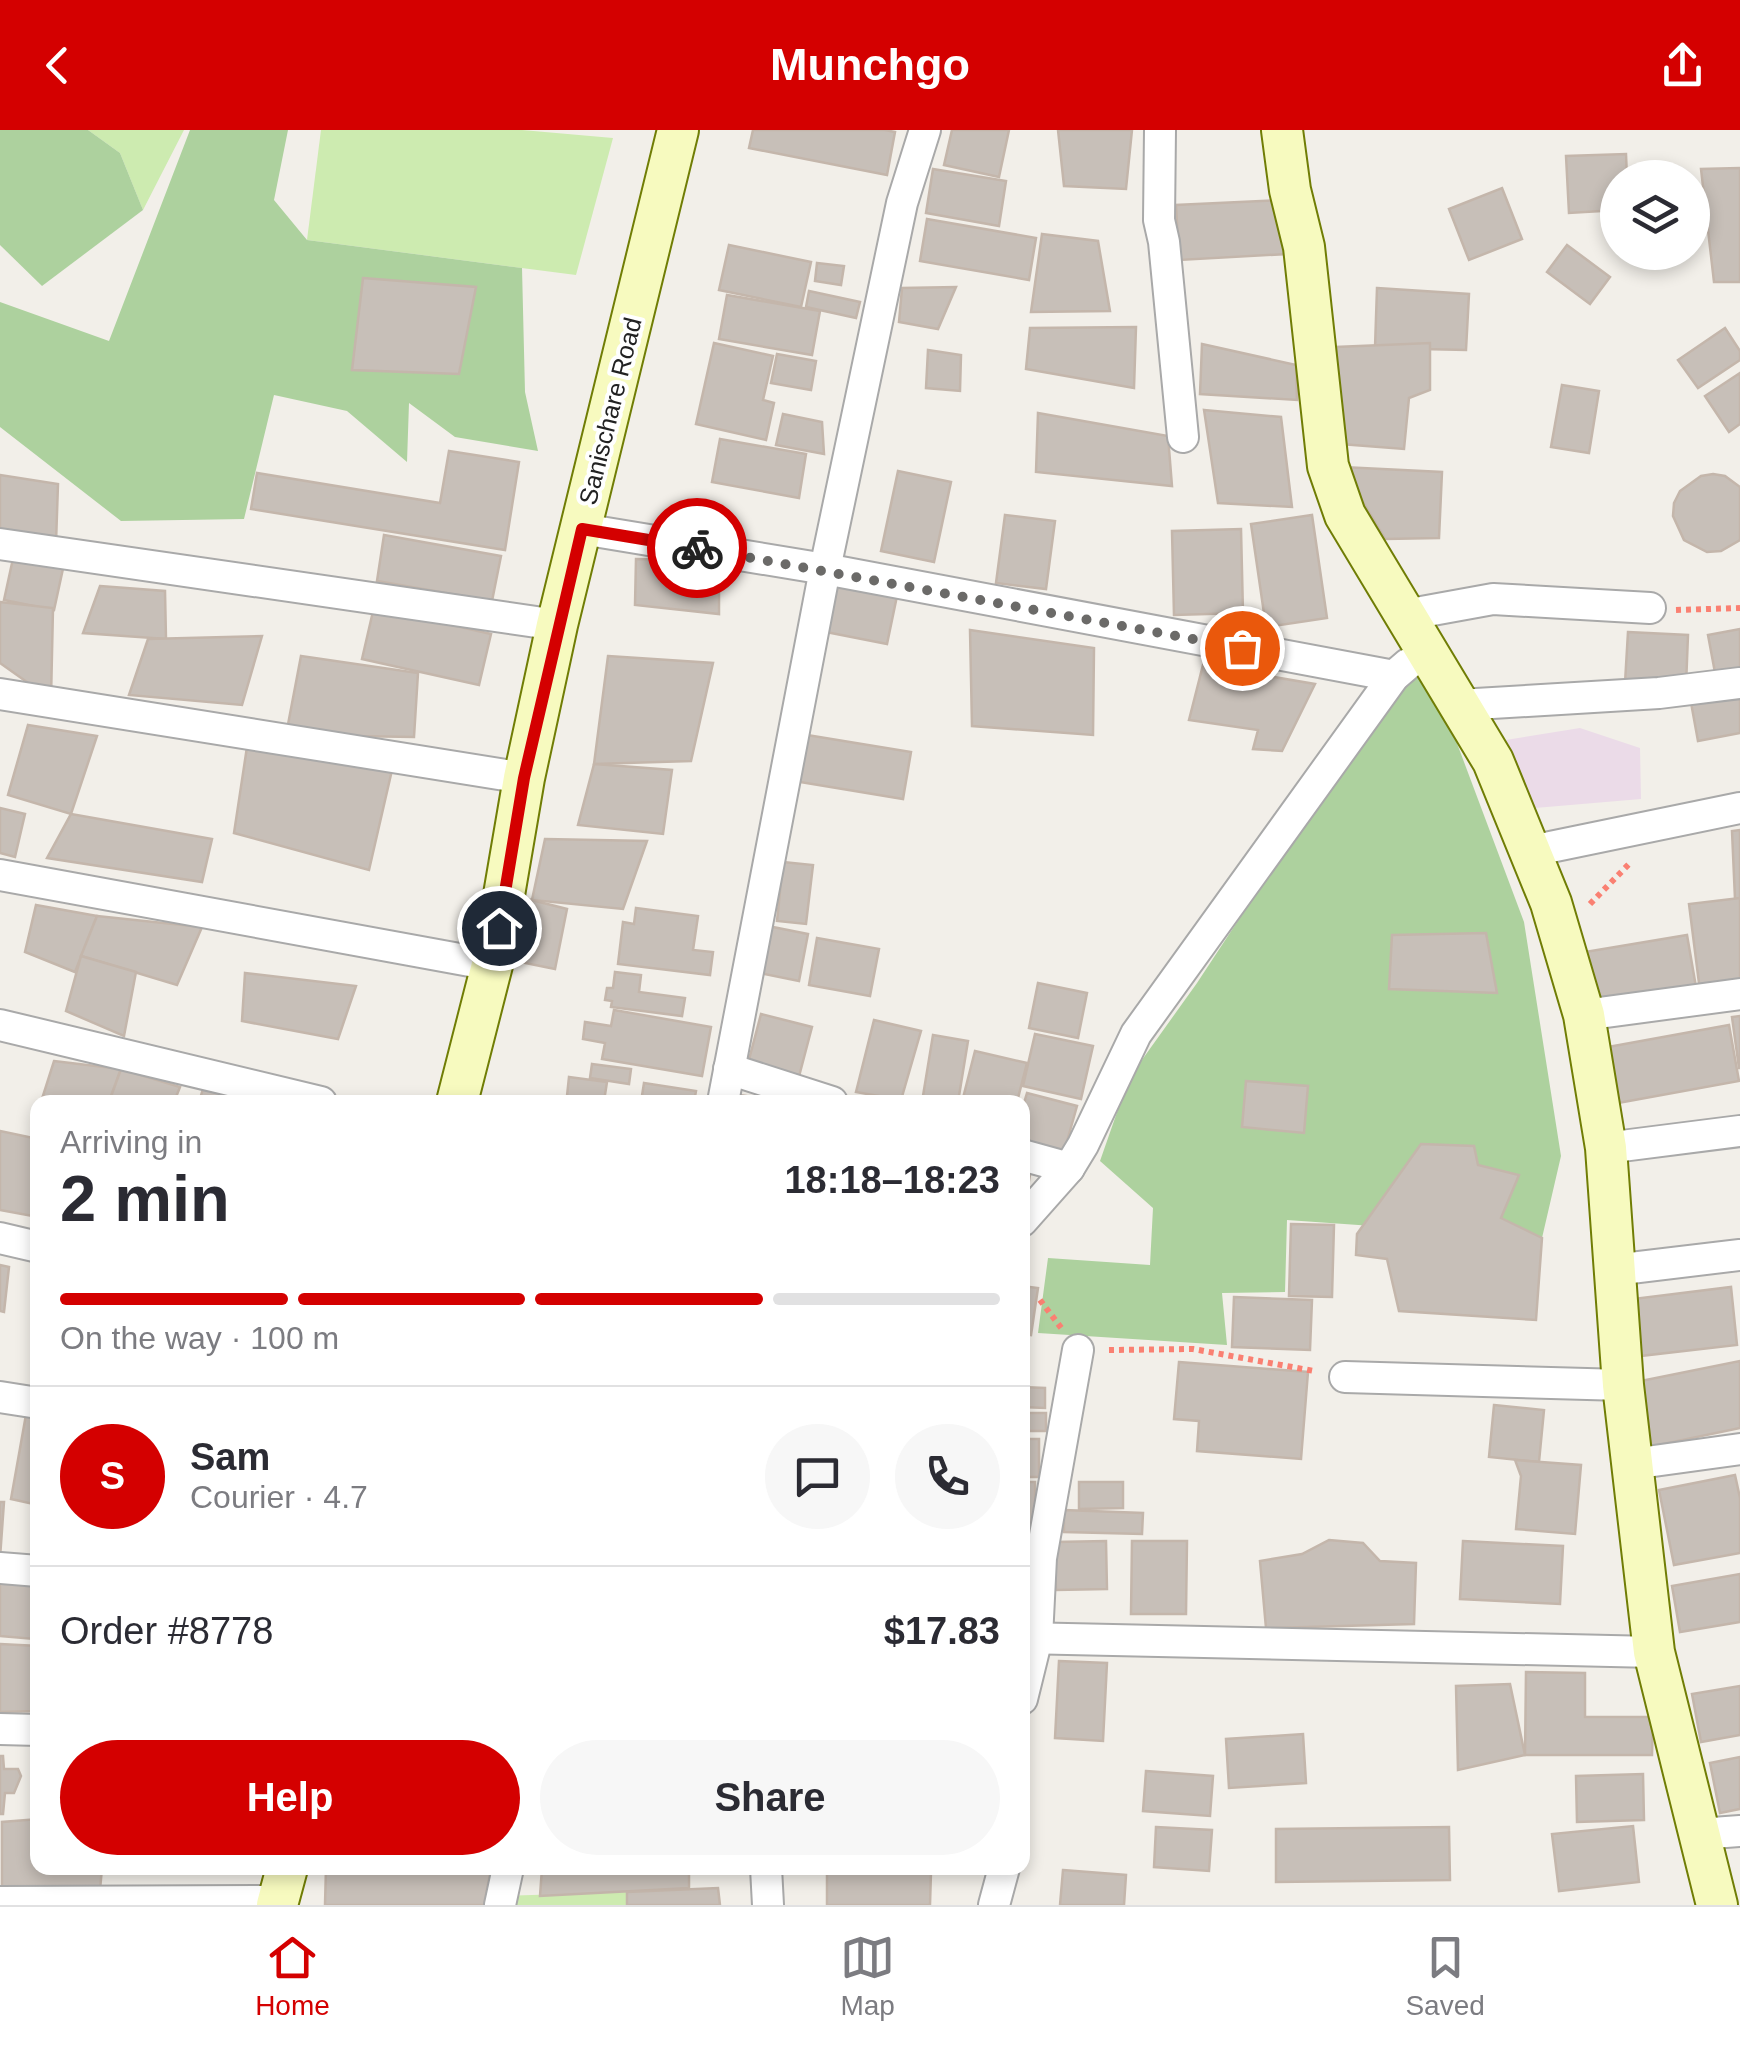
<!DOCTYPE html>
<meta charset="utf-8">
<style>
body{margin:0;font-family:Helvetica,sans-serif;background:#f7f7f7;color:#2b2b33;height:100vh;display:flex;flex-direction:column;font-size:38px;white-space:nowrap}
*{box-sizing:border-box;margin:0}
p{font-size:32px;color:#7c7c81}
.icon{flex:none;width:55px;height:55px;fill:none;stroke:currentColor;stroke-width:2;stroke-linecap:round;stroke-linejoin:round}
.map{position:relative;flex:1;overflow:hidden}
.side{position:absolute;left:30px;top:965px;width:1000px;height:780px;display:flex;flex-direction:column;background:#fff;border-radius:20px;box-shadow:0 5px 15px #0003}
.side>*{flex:none}
.fabs{position:absolute;left:1600px;top:30px;display:grid;gap:20px}
.fabs a{display:grid;place-items:center;width:110px;height:110px;border-radius:50%;background:#fff;box-shadow:0 5px 15px #0003;font-size:50px}
.pin{position:absolute;display:grid;place-items:center;width:85px;height:85px;color:#fff;margin:-42px;border:5px solid #fff;border-radius:50%;box-shadow:0 2px 10px #0007}
.courier{position:absolute;display:grid;place-items:center;width:100px;height:100px;margin:-50px;border:8px solid #d40000;border-radius:50%;background:#fff;color:#222;box-shadow:0 2px 12px #0007}
.overview em{font-style:normal;font-weight:800}
.overview div{display:flex;flex-direction:column-reverse}
.overview{display:flex;align-items:center;justify-content:space-between;height:170px;padding:0 30px}
h1{font-size:65px;font-weight:800;line-height:75px}
.bar{display:grid;grid-template-columns:repeat(4,1fr);gap:15px 10px;align-content:center;height:120px;padding:0 30px}
.bar i{height:12px;border-radius:8px;background:#e1e1e2}
.bar .current{background:#d40000}
.bar p{grid-column:span 4}
.line{display:flex;align-items:center;gap:25px;padding:0 30px;border-top:2px solid #e1e1e2}
.line div{flex:1}
.round{display:grid;place-items:center;flex:none;width:105px;height:105px;border-radius:52px;background:#f7f7f7}
.button{display:flex;gap:20px;margin-top:auto;padding:20px 30px}
.button a{flex:1;height:115px;border-radius:60px;background:#d40000;color:#fff;font-size:40px;font-weight:800;line-height:115px;text-align:center}
.button a+a{background:#f7f7f7;color:#2b2b33}
header{display:flex;justify-content:space-between;align-items:center;height:130px;padding:0 30px;background:#d40000;color:#fff;font-size:45px;font-weight:800}
.dock{display:flex;justify-content:space-around;align-items:center;height:140px;border-top:2px solid #e1e1e2;background:#fff;font-size:28px;color:#7c7c81}
.dock a{display:grid;justify-items:center;gap:5px}
.dock .current{color:#d40000}
.map>svg:first-child{display:block}
.industrial{fill:#ebdbe8}
.grass{fill:#cdebb0}
.forest{fill:#add19e}
.building{fill:#c7bfb8;stroke:#c4b6ab;stroke-width:2.5}
.lines{fill:none;stroke-linecap:round;stroke-linejoin:round}
.street-casing{stroke:#a9a9a9;stroke-width:34}
.secondary-casing{stroke:#707d05;stroke-width:44}
.path{stroke:#fa8072;stroke-width:6;stroke-dasharray:5 5;stroke-linecap:butt}
.street{stroke:#fff;stroke-width:30}
.secondary{stroke:#f7fabf;stroke-width:40}
.done{stroke:#6b6a68;stroke-width:10;stroke-dasharray:0 18}
.route{stroke:#d40000;stroke-width:12}
.labels{text-anchor:middle;dominant-baseline:central;stroke-width:8;stroke-linejoin:round;paint-order:stroke}
.street-label{font-size:25px;fill:#222;stroke:#fff}
</style>
<header><svg class="icon" aria-label="back" viewBox="0 0 24 24"><path d="M15 5l-7 7 7 7"/></svg>Munchgo<svg class="icon" aria-label="share" viewBox="0 0 24 24"><path d="M12 15V3M7 8l5-5 5 5M5 13v7h14v-7"/></svg></header>
<div class="map">
<svg width="1740" height="1775" viewBox="0 0 1740 1775">
<rect width="100%" height="100%" fill="#f2efe9"/>
<path class="industrial" d="M 1580,598 L 1640,618 L 1641,669 L 1535,678 L 1506,610 Z"/>
<g class="grass">
<path d="M 88,0 L 184,0 L 143,80 L 120,23 Z"/>
<path d="M 321,0 L 522,0 L 613,8 L 576,145 L 307,110 Z"/>
<path d="M 627,1762 L 626,1775 L 500,1775 L 502,1766 Z"/>
</g>
<g class="forest">
<path d="M 0,0 L 88,0 L 120,23 L 143,80 L 42,156 L 0,115 Z"/>
<path d="M 190,0 L 288,0 L 274,70 L 307,110 L 522,138 L 525,262 L 538,321 L 455,307 L 409,273 L 407,332 L 347,281 L 274,265 L 244,389 L 121,391 L 0,297 L 0,172 L 109,211 Z"/>
<path d="M 1417,546 L 1440,568 L 1524,792 L 1561,1026 L 1542,1108 L 1287,1090 L 1285,1162 L 1222,1163 L 1227,1215 L 1038,1203 L 1048,1128 L 1150,1135 L 1153,1078 L 1100,1031 L 1129,948 L 1197,853 L 1395,552 Z"/>
</g>
<g class="building">
<path d="M 753,0 L 885,0 L 895,2 L 887,45 L 749,18 Z"/>
<path d="M 952,0 L 1009,0 L 999,47 L 944,35 Z"/>
<path d="M 1058,0 L 1132,0 L 1126,59 L 1064,56 Z"/>
<path d="M 1626,24 L 1627,48 L 1618,48 L 1618,80 L 1569,83 L 1566,26 Z"/>
<path d="M 1740,38 L 1740,152 L 1714,152 L 1701,39 Z"/>
<path d="M 933,39 L 1006,51 L 999,96 L 926,83 Z"/>
<path d="M 1502,58 L 1522,109 L 1469,130 L 1449,79 Z"/>
<path d="M 1284,70 L 1287,124 L 1179,130 L 1176,75 Z"/>
<path d="M 927,89 L 1036,108 L 1029,150 L 920,131 Z"/>
<path d="M 1042,104 L 1098,111 L 1110,181 L 1031,182 Z"/>
<path d="M 729,115 L 811,132 L 801,177 L 719,160 Z"/>
<path d="M 1567,115 L 1610,147 L 1590,174 L 1547,142 Z"/>
<path d="M 817,133 L 844,136 L 841,155 L 815,151 Z"/>
<path d="M 363,148 L 476,157 L 459,244 L 352,240 Z"/>
<path d="M 956,157 L 938,199 L 899,192 L 902,158 Z"/>
<path d="M 1377,158 L 1469,164 L 1466,220 L 1375,218 Z"/>
<path d="M 809,161 L 860,172 L 856,188 L 806,177 Z"/>
<path d="M 727,165 L 820,181 L 812,225 L 719,209 Z"/>
<path d="M 1136,197 L 1134,258 L 1026,239 L 1030,198 Z"/>
<path d="M 1725,198 L 1740,221 L 1740,230 L 1698,258 L 1678,230 Z"/>
<path d="M 714,213 L 773,226 L 763,270 L 774,273 L 766,310 L 696,294 Z"/>
<path d="M 1430,213 L 1430,260 L 1409,268 L 1404,319 L 1341,314 L 1336,217 Z"/>
<path d="M 1202,214 L 1296,235 L 1297,270 L 1200,264 Z"/>
<path d="M 928,220 L 961,225 L 960,261 L 926,258 Z"/>
<path d="M 777,224 L 816,231 L 811,260 L 771,253 Z"/>
<path d="M 1740,243 L 1740,294 L 1729,302 L 1705,266 Z"/>
<path d="M 1562,255 L 1599,261 L 1589,323 L 1551,317 Z"/>
<path d="M 1204,280 L 1281,287 L 1292,377 L 1218,373 Z"/>
<path d="M 1038,283 L 1168,306 L 1172,356 L 1036,342 Z"/>
<path d="M 783,284 L 822,292 L 824,324 L 776,315 Z"/>
<path d="M 720,309 L 806,324 L 799,368 L 712,352 Z"/>
<path d="M 449,321 L 519,332 L 505,420 L 251,379 L 257,343 L 440,373 Z"/>
<path d="M 1342,337 L 1442,342 L 1439,408 L 1385,409 Z"/>
<path d="M 898,341 L 951,352 L 934,432 L 881,421 Z"/>
<path d="M 1713,344 L 1725,346 L 1740,357 L 1740,410 L 1721,421 L 1707,422 L 1684,410 L 1673,386 L 1674,373 L 1680,361 L 1701,346 Z"/>
<path d="M 0,345 L 58,354 L 56,413 L 0,404 Z"/>
<path d="M 1005,385 L 1055,391 L 1046,459 L 996,453 Z"/>
<path d="M 1312,385 L 1327,488 L 1266,497 L 1251,394 Z"/>
<path d="M 1241,399 L 1243,483 L 1174,485 L 1172,401 Z"/>
<path d="M 384,405 L 501,426 L 492,471 L 377,451 Z"/>
<path d="M 14,424 L 64,434 L 54,480 L 4,470 Z"/>
<path d="M 636,429 L 719,431 L 719,484 L 635,475 Z"/>
<path d="M 836,454 L 897,466 L 887,514 L 826,502 Z"/>
<path d="M 100,456 L 165,461 L 166,509 L 83,503 Z"/>
<path d="M 0,472 L 53,478 L 51,569 L 0,533 Z"/>
<path d="M 374,477 L 491,504 L 479,555 L 362,529 Z"/>
<path d="M 1740,499 L 1740,544 L 1716,548 L 1708,505 Z"/>
<path d="M 970,500 L 1094,518 L 1093,605 L 972,596 Z"/>
<path d="M 1628,502 L 1688,505 L 1686,556 L 1625,553 Z"/>
<path d="M 262,506 L 242,575 L 129,565 L 148,509 Z"/>
<path d="M 301,526 L 418,543 L 414,607 L 286,605 Z"/>
<path d="M 608,526 L 713,533 L 691,631 L 594,634 Z"/>
<path d="M 1203,535 L 1315,554 L 1282,621 L 1253,619 L 1258,600 L 1189,590 Z"/>
<path d="M 1740,558 L 1740,603 L 1698,611 L 1690,567 Z"/>
<path d="M 28,595 L 97,606 L 71,684 L 8,665 Z"/>
<path d="M 801,604 L 911,622 L 903,669 L 794,651 Z"/>
<path d="M 247,617 L 392,640 L 369,740 L 234,703 Z"/>
<path d="M 594,634 L 672,640 L 663,704 L 578,695 Z"/>
<path d="M 0,678 L 25,684 L 15,727 L 0,723 Z"/>
<path d="M 71,684 L 212,709 L 202,752 L 47,728 Z"/>
<path d="M 1740,700 L 1740,768 L 1735,769 L 1732,701 Z"/>
<path d="M 545,709 L 647,711 L 623,779 L 532,770 Z"/>
<path d="M 783,732 L 813,735 L 806,794 L 777,791 Z"/>
<path d="M 512,765 L 567,779 L 555,839 L 500,828 Z"/>
<path d="M 1740,768 L 1740,855 L 1700,861 L 1689,774 Z"/>
<path d="M 36,775 L 97,786 L 75,842 L 25,822 Z"/>
<path d="M 636,778 L 698,786 L 693,820 L 713,822 L 710,845 L 618,834 L 623,792 L 634,794 Z"/>
<path d="M 97,786 L 202,797 L 177,855 L 81,826 Z"/>
<path d="M 768,796 L 808,804 L 799,851 L 759,843 Z"/>
<path d="M 1486,803 L 1497,863 L 1389,859 L 1392,805 Z"/>
<path d="M 1687,805 L 1696,857 L 1593,874 L 1585,822 Z"/>
<path d="M 817,808 L 879,819 L 870,866 L 809,855 Z"/>
<path d="M 81,826 L 136,842 L 124,906 L 66,881 Z"/>
<path d="M 615,842 L 641,845 L 639,862 L 685,868 L 682,886 L 611,877 L 612,871 L 605,870 L 607,858 L 613,858 Z"/>
<path d="M 245,843 L 356,856 L 338,909 L 242,891 Z"/>
<path d="M 1038,853 L 1087,863 L 1078,908 L 1029,898 Z"/>
<path d="M 614,880 L 711,897 L 702,946 L 602,929 L 605,913 L 583,909 L 585,892 L 611,896 Z"/>
<path d="M 761,884 L 812,897 L 797,954 L 746,941 Z"/>
<path d="M 1740,886 L 1740,938 L 1739,938 L 1732,887 Z"/>
<path d="M 874,890 L 921,901 L 901,970 L 856,962 Z"/>
<path d="M 1729,895 L 1739,951 L 1607,975 L 1597,919 Z"/>
<path d="M 1035,904 L 1093,916 L 1081,969 L 1023,956 Z"/>
<path d="M 933,905 L 968,911 L 958,972 L 922,972 Z"/>
<path d="M 975,921 L 1027,933 L 1017,972 L 962,972 Z"/>
<path d="M 54,931 L 121,939 L 109,972 L 41,972 Z"/>
<path d="M 592,934 L 631,939 L 629,954 L 590,948 Z"/>
<path d="M 121,939 L 180,957 L 174,972 L 109,972 Z"/>
<path d="M 569,947 L 607,952 L 604,971 L 567,966 Z"/>
<path d="M 206,949 L 238,959 L 234,972 L 199,972 Z"/>
<path d="M 1246,951 L 1308,956 L 1304,1003 L 1242,997 Z"/>
<path d="M 644,953 L 696,961 L 694,972 L 641,972 Z"/>
<path d="M 1027,963 L 1077,976 L 1064,1022 L 1022,1011 L 1022,980 Z"/>
<path d="M 733,964 L 786,972 L 731,972 Z"/>
<path d="M 0,1001 L 38,1009 L 38,1087 L 0,1080 Z"/>
<path d="M 1421,1014 L 1474,1016 L 1478,1035 L 1519,1045 L 1501,1088 L 1542,1108 L 1536,1190 L 1399,1181 L 1387,1129 L 1356,1125 L 1357,1104 Z"/>
<path d="M 1022,1038 L 1031,1039 L 1026,1068 L 1022,1070 Z"/>
<path d="M 1291,1094 L 1334,1095 L 1332,1167 L 1289,1166 Z"/>
<path d="M 0,1135 L 9,1137 L 4,1182 L 0,1181 Z"/>
<path d="M 1022,1156 L 1038,1158 L 1031,1205 L 1022,1204 Z"/>
<path d="M 1731,1157 L 1737,1215 L 1640,1226 L 1633,1169 Z"/>
<path d="M 1234,1167 L 1312,1170 L 1310,1220 L 1232,1217 Z"/>
<path d="M 1740,1231 L 1740,1298 L 1644,1318 L 1631,1253 Z"/>
<path d="M 1179,1232 L 1308,1242 L 1301,1329 L 1197,1321 L 1199,1291 L 1174,1289 Z"/>
<path d="M 1022,1257 L 1045,1258 L 1045,1278 L 1022,1277 Z"/>
<path d="M 1494,1275 L 1544,1280 L 1539,1332 L 1489,1327 Z"/>
<path d="M 27,1279 L 38,1281 L 38,1375 L 11,1369 Z"/>
<rect x="1022" y="1283" width="24" height="18"/>
<rect x="1022" y="1309" width="17" height="38"/>
<path d="M 1515,1330 L 1581,1335 L 1575,1404 L 1516,1399 L 1521,1346 Z"/>
<path d="M 1735,1345 L 1740,1368 L 1740,1423 L 1674,1435 L 1659,1360 Z"/>
<rect x="1022" y="1352" width="13" height="41"/>
<path d="M 1079,1352 L 1123,1352 L 1123,1378 L 1079,1379 Z"/>
<path d="M 0,1372 L 4,1372 L 0,1428 Z"/>
<path d="M 1064,1380 L 1143,1383 L 1142,1404 L 1064,1402 Z"/>
<path d="M 1329,1410 L 1363,1413 L 1380,1431 L 1416,1433 L 1414,1494 L 1266,1498 L 1260,1431 L 1302,1424 Z"/>
<path d="M 1106,1411 L 1107,1459 L 1056,1460 L 1055,1412 Z"/>
<path d="M 1132,1411 L 1187,1411 L 1186,1484 L 1131,1484 Z"/>
<path d="M 1463,1411 L 1563,1416 L 1560,1474 L 1460,1469 Z"/>
<path d="M 1740,1444 L 1740,1492 L 1680,1502 L 1672,1456 Z"/>
<path d="M 0,1446 L 38,1449 L 34,1509 L 0,1506 Z"/>
<path d="M 0,1514 L 38,1516 L 38,1581 L 0,1582 Z"/>
<path d="M 1059,1531 L 1107,1533 L 1103,1611 L 1055,1608 Z"/>
<path d="M 1526,1542 L 1585,1543 L 1585,1587 L 1653,1587 L 1652,1625 L 1525,1625 Z"/>
<path d="M 1510,1554 L 1525,1625 L 1458,1640 L 1456,1556 Z"/>
<path d="M 1740,1556 L 1740,1605 L 1701,1612 L 1692,1564 Z"/>
<path d="M 1303,1604 L 1306,1653 L 1229,1658 L 1226,1609 Z"/>
<path d="M 0,1626 L 3,1626 L 4,1639 L 18,1639 L 21,1646 L 14,1663 L 5,1663 L 3,1684 L 0,1684 Z"/>
<path d="M 1740,1627 L 1740,1679 L 1720,1683 L 1710,1633 Z"/>
<path d="M 1146,1641 L 1213,1646 L 1210,1686 L 1143,1681 Z"/>
<path d="M 1643,1644 L 1644,1690 L 1577,1692 L 1576,1646 Z"/>
<path d="M 38,1689 L 38,1738 L 102,1738 L 100,1760 L 2,1768 L 2,1692 Z"/>
<path d="M 1633,1696 L 1639,1752 L 1559,1761 L 1552,1704 Z"/>
<path d="M 1156,1697 L 1212,1700 L 1209,1741 L 1154,1737 Z"/>
<path d="M 1449,1697 L 1450,1750 L 1276,1752 L 1276,1699 Z"/>
<path d="M 326,1738 L 491,1738 L 484,1775 L 325,1775 Z"/>
<path d="M 542,1738 L 689,1738 L 689,1758 L 540,1766 Z"/>
<path d="M 827,1740 L 931,1742 L 930,1775 L 827,1775 Z"/>
<path d="M 1063,1740 L 1126,1745 L 1124,1775 L 1060,1775 Z"/>
<path d="M 718,1758 L 720,1775 L 627,1775 L 627,1762 Z"/>
</g>
<g class="lines">
<defs>
<g id="street">
<path d="M 1160,0 L 1159,90 L 1164,112 L 1183,307"/>
<path d="M 582,399 L 825,439 L 1394,546"/>
<path d="M 0,414 L 557,495"/>
<path d="M 1405,485 L 1493,469 L 1650,478"/>
<path d="M 0,564 L 524,648"/>
<path d="M 1459,575 L 1659,563 L 1740,553"/>
<path d="M 1531,721 L 1740,678"/>
<path d="M 0,745 L 492,835"/>
<path d="M 1584,885 L 1740,864"/>
<path d="M 0,895 L 321,972"/>
<path d="M 729,939 L 832,972"/>
<path d="M 723,972 L 825,439 L 902,73 L 925,0"/>
<path d="M 1606,1018 L 1740,1001"/>
<path d="M 1022,1025 L 1069,1038"/>
<path d="M 1022,1091 L 1069,1038 L 1083,1015 L 1136,904 L 1394,546 L 1408,534"/>
<path d="M 0,1108 L 38,1117"/>
<path d="M 1614,1140 L 1740,1125"/>
<path d="M 1345,1247 L 1623,1255"/>
<path d="M 0,1267 L 38,1273"/>
<path d="M 1632,1334 L 1740,1319"/>
<path d="M 0,1438 L 38,1441"/>
<path d="M 1022,1508 L 1654,1522"/>
<path d="M 1022,1569 L 1037,1508 L 1041,1428 L 1078,1220"/>
<path d="M 0,1599 L 38,1600"/>
<path d="M 1699,1704 L 1740,1701"/>
<path d="M 766,1738 L 768,1775"/>
<path d="M 0,1772 L 278,1771"/>
<path d="M 500,1775 L 508,1738"/>
<path d="M 994,1775 L 1004,1738"/>
</g>
<g id="secondary">
<path d="M 1282,0 L 1290,60 L 1304,117 L 1328,336 L 1345,385 L 1493,631 L 1551,773 L 1584,885 L 1606,1018 L 1623,1255 L 1654,1522 L 1717,1775"/>
<path d="M 457,972 L 492,835 L 524,648 L 557,495 L 678,0"/>
<path d="M 277,1775 L 287,1738"/>
</g>
</defs>
<use href="#street" class="street-casing"/>
<use href="#secondary" class="secondary-casing"/>
<g class="path">
<path d="M 1676,480 L 1740,478"/>
<path d="M 1590,774 L 1630,733"/>
<path d="M 1040,1170 L 1062,1199"/>
<path d="M 1109,1220 L 1193,1219 L 1314,1241"/>
</g>
<use href="#street" class="street"/>
<use href="#secondary" class="secondary"/>
</g>
<g class="lines">
<path class="done" d="M 697,418 L 1242,518"/>
<path class="route" d="M 499,798 L 524,648 L 582,399 L 697,418"/>
</g>
<g class="labels">
<g class="street-label">
<text transform="translate(610 281) rotate(-76)">Sanischare Road</text>
</g>
</g>
</svg>
<div class="fabs">
<a><svg class="icon" aria-label="layers" viewBox="0 0 24 24"><path d="M12 4l9 5-9 5-9-5zM3 14l9 5 9-5"/></svg></a>
</div>
<div class="pin" style="left:1242px;top:518px;background:#ea580c"><svg class="icon" aria-label="bag" viewBox="0 0 24 24"><path d="M5 8h14l-1 12H6zM9 8a3 3 0 0 1 6 0"/></svg></div>
<div class="pin" style="left:499px;top:798px;background:#1f2937"><svg class="icon" aria-label="home" viewBox="0 0 24 24"><path d="M3 11l9-7 9 7M6 9v11h12V9"/></svg></div>
<div class="courier" style="left:697px;top:418px"><svg class="icon" aria-label="bike" viewBox="0 0 24 24"><circle cx="6" cy="16" r="4"/><circle cx="18" cy="16" r="4"/><path d="M6 16l4-8h5l3 8M10 8l3 8H6M13 5h3"/></svg></div>
<section class="side">
<div class="overview"><div><h1>2 min</h1><p>Arriving in</p></div><em>18:18–18:23</em></div>
<div class="bar"><i class="current"></i><i class="current"></i><i class="current"></i><i></i><p>On the way · 100 m</p></div>
<div class="line" style="height:180px"><b class="round" style="background:#d40000;color:#fff">S</b><div><b>Sam</b><p>Courier · 4.7</p></div><a class="round"><svg class="icon" aria-label="chat" viewBox="0 0 24 24"><path d="M4 5h16v11H9l-5 4z"/></svg></a><a class="round"><svg class="icon" aria-label="phone" viewBox="0 0 24 24"><path d="M5 4h4l2 5-3 2q2 4 5 5l2-3 5 2v4C11 20 4 13 5 4z"/></svg></a></div>
<div class="line" style="height:130px"><div>Order #8778</div><b>$17.83</b></div>
<div class="button"><a>Help</a><a>Share</a></div>
</section>
</div>
<nav class="dock">
<a class="current"><svg class="icon" aria-label="home" viewBox="0 0 24 24"><path d="M3 11l9-7 9 7M6 9v11h12V9"/></svg>Home</a>
<a><svg class="icon" aria-label="map" viewBox="0 0 24 24"><path d="M3 6l6-2 6 2 6-2v14l-6 2-6-2-6 2zM9 4v14M15 6v14"/></svg>Map</a>
<a><svg class="icon" aria-label="saved" viewBox="0 0 24 24"><path d="M7 4h10v16l-5-4-5 4z"/></svg>Saved</a>
</nav>
